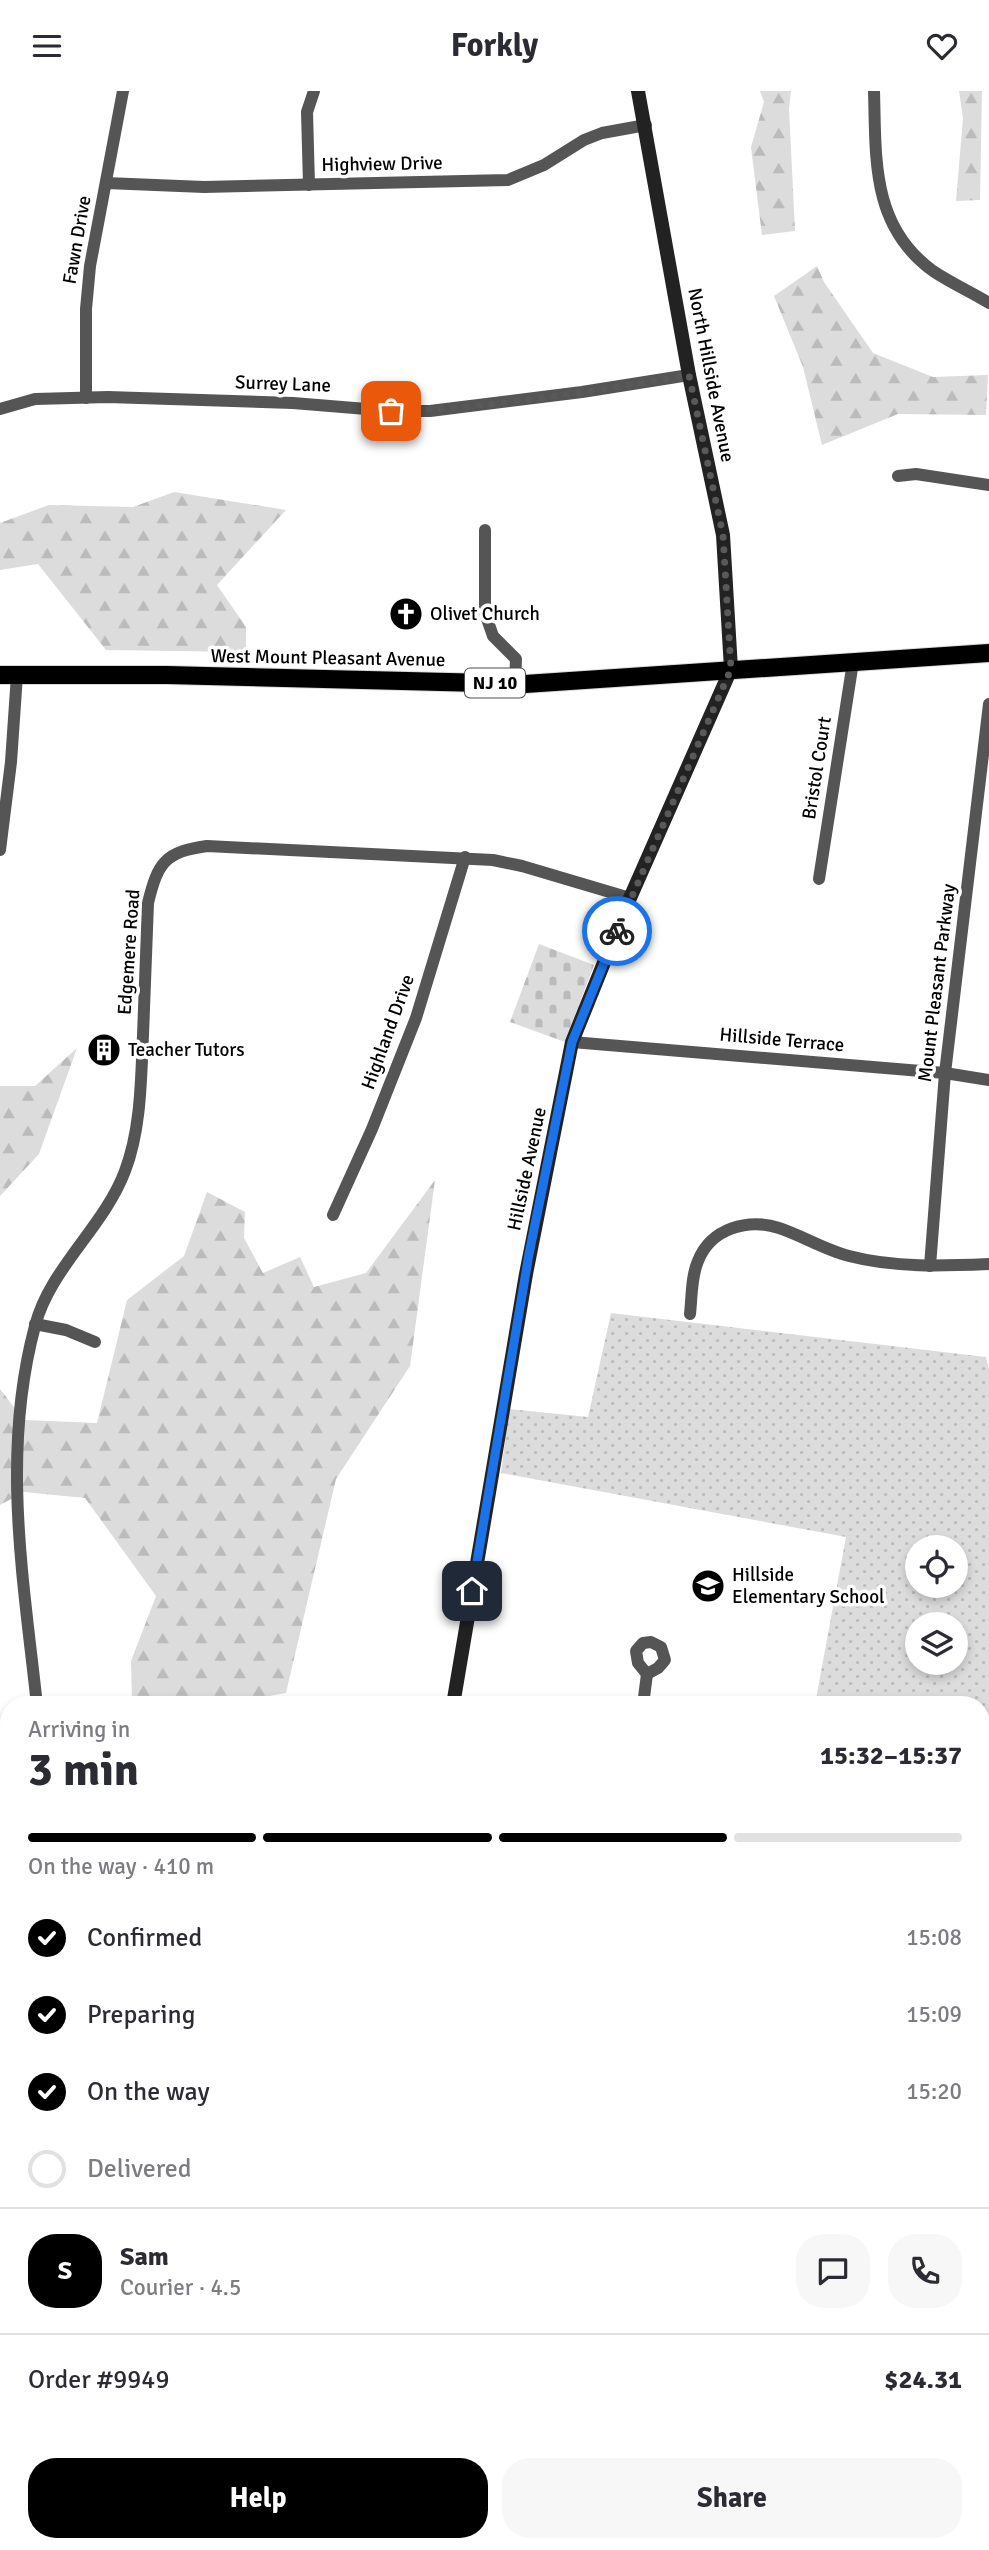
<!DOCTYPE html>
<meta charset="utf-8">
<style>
body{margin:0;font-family:Signika,sans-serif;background:#f7f7f7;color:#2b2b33;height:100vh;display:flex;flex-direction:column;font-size:26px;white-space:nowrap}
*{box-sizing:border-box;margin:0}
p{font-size:23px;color:#7c7c81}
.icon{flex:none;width:38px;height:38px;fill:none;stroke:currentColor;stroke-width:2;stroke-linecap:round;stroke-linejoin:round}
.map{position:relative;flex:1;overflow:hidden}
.drawer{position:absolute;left:0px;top:1605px;width:990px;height:856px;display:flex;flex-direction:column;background:#fff;border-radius:28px 28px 0 0;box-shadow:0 4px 10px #0003}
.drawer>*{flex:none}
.buttons{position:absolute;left:905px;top:1444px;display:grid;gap:14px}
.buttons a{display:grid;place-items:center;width:63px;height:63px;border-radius:50%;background:#fff;box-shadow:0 4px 10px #0003;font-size:35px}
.pin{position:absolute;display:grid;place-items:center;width:60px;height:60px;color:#fff;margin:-30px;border-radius:14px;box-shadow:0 4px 10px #0006}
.courier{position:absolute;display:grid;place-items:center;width:70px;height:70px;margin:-35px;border:5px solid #1a73e8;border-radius:50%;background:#fff;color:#222;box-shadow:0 2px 9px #0007}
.summary em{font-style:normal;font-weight:700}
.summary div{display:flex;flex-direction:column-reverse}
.summary{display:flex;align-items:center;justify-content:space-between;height:119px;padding:0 28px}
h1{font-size:46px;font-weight:700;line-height:52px}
.bar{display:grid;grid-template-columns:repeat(4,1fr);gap:10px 7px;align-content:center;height:84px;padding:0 28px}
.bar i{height:9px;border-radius:5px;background:#e1e1e2}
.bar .active{background:#000}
.bar p{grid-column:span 4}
.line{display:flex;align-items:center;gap:18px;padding:0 28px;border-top:2px solid #e1e1e2}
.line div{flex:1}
.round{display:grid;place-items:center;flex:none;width:74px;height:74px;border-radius:28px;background:#f7f7f7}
ol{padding:0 28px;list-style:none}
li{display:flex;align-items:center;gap:21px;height:77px}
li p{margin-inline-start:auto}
li .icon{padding:7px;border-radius:50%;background:#000;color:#fff;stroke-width:4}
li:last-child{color:#7c7c81}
li i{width:38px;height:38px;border:4px solid #e1e1e2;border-radius:50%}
.button{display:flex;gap:14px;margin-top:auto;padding:14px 28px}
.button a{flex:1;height:80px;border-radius:28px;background:#000;color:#fff;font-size:28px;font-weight:700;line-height:80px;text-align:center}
.button a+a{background:#f7f7f7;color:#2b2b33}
header{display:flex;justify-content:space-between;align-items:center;height:91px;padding:0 28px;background:#fff;font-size:32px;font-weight:700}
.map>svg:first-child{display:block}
.forest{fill:url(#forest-firs)}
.cemetery{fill:url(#cemetery-stones)}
.park{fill:url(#park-dots);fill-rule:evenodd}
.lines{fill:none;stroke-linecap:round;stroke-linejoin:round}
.primary-casing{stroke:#dbdbdb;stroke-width:20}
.street{stroke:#555;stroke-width:12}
.secondary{stroke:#222;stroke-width:14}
.primary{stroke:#000;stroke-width:18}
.done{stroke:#595959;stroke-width:7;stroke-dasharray:0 12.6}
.route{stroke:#1a73e8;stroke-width:9}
.labels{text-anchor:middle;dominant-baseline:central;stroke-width:7;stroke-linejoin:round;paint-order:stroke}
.shield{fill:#fff;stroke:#4c4c4c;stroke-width:2}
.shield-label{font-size:18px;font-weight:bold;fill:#000}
.street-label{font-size:19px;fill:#000;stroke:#fff}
.poi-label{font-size:19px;fill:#000;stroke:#fff;text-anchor:start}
</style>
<header><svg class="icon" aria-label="menu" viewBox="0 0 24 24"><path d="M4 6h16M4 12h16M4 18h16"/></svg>Forkly<svg class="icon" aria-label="heart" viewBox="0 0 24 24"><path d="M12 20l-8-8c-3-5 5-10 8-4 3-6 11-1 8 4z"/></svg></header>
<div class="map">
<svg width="989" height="2459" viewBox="0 0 989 2459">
<defs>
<pattern id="forest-firs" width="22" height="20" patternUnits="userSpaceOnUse" patternTransform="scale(1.75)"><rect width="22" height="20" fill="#dcdcdc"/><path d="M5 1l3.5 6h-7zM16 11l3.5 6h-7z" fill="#bbb"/></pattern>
<pattern id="cemetery-stones" width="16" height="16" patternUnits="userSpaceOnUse" patternTransform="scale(1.75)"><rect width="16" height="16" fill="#dcdcdc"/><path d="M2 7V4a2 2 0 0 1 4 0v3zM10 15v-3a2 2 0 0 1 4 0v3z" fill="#bbb"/></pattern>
<pattern id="park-dots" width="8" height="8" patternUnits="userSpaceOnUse" patternTransform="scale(1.75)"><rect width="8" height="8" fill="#dcdcdc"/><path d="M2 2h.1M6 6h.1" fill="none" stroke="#bbb" stroke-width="1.8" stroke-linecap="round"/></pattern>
</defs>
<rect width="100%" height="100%" fill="#fff"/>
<g class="forest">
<path d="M 760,0 L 791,0 L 789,18 L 795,140 L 762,144 L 751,56 L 764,11 Z"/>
<path d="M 959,0 L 982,0 L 980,109 L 956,110 L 963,27 Z"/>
<path d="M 817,175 L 824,191 L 873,262 L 933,286 L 988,284 L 986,324 L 898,323 L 822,354 L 803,276 L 774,205 Z"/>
<path d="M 174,401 L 286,419 L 217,494 L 246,536 L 246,561 L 106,559 L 38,473 L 0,479 L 0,432 L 49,414 L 133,416 Z"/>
<path d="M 77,957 L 39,1063 L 0,1105 L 0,995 L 35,995 Z"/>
<path d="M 435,1089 L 410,1275 L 336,1388 L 286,1602 L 225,1613 L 132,1613 L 131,1570 L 156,1505 L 85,1407 L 24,1401 L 0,1414 L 0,1298 L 24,1329 L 97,1332 L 127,1209 L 184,1165 L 207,1101 L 245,1121 L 244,1147 L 263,1182 L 300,1166 L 314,1196 L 366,1182 Z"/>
<path d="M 982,2229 L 989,2231 L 989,2459 L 593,2459 L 596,2452 L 982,2452 Z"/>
</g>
<path class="cemetery" d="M 539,853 L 594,874 L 565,951 L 510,931 Z"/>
<path class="park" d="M 611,1222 L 986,1266 L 989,1278 L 989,1642 L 982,1641 L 982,1614 L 815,1613 L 846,1446 L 501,1382 L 509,1318 L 588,1326 ZM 917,1456 L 956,1456 L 956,1494 L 917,1494 ZM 917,1533 L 956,1533 L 956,1572 L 917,1572 Z"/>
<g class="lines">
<defs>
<path id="primary" d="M 0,584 L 167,584 L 525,593 L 989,562"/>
</defs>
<use href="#primary" class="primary-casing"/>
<g class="street">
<path d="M 874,0 C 876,68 871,135 933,180 C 951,192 971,201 989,212"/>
<path d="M 106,92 L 204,96 L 508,89 L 544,74 L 584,49 L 602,42 L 646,34"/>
<path d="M 309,94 L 307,21 L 314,0"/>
<path d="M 86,307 L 86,218 L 90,175 L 123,0"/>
<path d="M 0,318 L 35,308 L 108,306 L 293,312 L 391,320 L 430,320 L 582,301 L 689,284"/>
<path d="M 898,385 L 916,383 L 989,394"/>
<path d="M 485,439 L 485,522 L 493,545 L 516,568 L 515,592"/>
<path d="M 0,759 L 11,671 L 17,584"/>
<path d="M 819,788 L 853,571"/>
<path d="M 572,951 L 945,982 L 989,989"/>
<path d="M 333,1124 L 372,1038 L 416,927 L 465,766"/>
<path d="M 930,1175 L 945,982 L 989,613"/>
<path d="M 690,1223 C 692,1206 691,1186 698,1170 C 711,1137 748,1127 779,1137 C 803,1145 825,1159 849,1165 C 895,1177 943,1175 989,1173"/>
<path d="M 35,1233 L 66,1239 L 95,1251"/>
<path d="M 651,1551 L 661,1556 L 665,1569 L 658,1577 L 647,1583 L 638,1572 L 636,1560 L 643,1552 Z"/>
<path d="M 37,1614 C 23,1485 1,1362 35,1235 C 50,1177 104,1136 125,1080 C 141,1038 141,989 143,944 C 145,900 146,856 148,812 C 158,771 165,761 207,755 L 493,769 L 522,775 L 630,807"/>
<path d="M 643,1614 L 647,1583"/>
<path d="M 0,1726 L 9,1724"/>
<path d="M 982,1898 L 989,1898"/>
<path d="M 982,2101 L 989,2080"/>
<path d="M 0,2336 L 9,2362"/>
<path d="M 165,2452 L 170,2459"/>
<path d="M 39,2459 L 39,2452"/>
<path d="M 327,2459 L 330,2452"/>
<path d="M 502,2459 L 505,2452"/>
</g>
<g class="secondary">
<path d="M 453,1614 L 526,1183 L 572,951 L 630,807 L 731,578 L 723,444 L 689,284 L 638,0"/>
<path d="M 982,1738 L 989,1739"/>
<path d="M 0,2278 L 9,2271"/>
</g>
<use href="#primary" class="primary"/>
</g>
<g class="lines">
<path class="done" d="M 391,320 C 490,318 591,300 689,284 L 723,444 L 731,578 L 617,840"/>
<path class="route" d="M 472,1500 L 529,1163 L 572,951 L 617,840"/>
</g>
<defs>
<symbol id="church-disc" viewBox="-11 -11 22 22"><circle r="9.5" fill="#000" stroke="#fff"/><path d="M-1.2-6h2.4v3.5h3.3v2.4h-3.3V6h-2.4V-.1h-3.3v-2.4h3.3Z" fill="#fff"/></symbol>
<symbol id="building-disc" viewBox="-11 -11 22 22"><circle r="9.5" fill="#000" stroke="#fff"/><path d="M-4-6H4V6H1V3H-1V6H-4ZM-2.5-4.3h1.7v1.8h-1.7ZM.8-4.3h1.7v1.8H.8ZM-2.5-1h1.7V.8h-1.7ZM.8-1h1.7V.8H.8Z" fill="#fff"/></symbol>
<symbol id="school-disc" viewBox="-11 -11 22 22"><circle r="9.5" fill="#000" stroke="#fff"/><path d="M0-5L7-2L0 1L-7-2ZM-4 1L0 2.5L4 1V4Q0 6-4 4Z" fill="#fff"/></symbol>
</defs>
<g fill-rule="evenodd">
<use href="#church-disc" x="387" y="504" width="38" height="38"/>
<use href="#building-disc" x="85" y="940" width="38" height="38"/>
<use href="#school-disc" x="689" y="1476" width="38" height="38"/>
</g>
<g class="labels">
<rect class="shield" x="465" y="577.5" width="60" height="29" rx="5"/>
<g class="shield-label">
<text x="495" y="592">NJ 10</text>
</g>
<g class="street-label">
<text transform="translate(382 73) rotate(-1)">Highview Drive</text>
<text transform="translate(77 149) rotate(-80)">Fawn Drive</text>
<text transform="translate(711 284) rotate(79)">North Hillside Avenue</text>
<text transform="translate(283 293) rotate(2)">Surrey Lane</text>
<text transform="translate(328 567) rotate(1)">West Mount Pleasant Avenue</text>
<text transform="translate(817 677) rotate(-81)">Bristol Court</text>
<text transform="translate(129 861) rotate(-86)">Edgemere Road</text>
<text transform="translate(937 892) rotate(-83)">Mount Pleasant Parkway</text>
<text transform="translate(388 941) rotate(-70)">Highland Drive</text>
<text transform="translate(782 949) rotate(5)">Hillside Terrace</text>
<text transform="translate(527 1078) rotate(-78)">Hillside Avenue</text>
</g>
<g class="poi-label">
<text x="430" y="523">Olivet Church</text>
<text x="128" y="959">Teacher Tutors</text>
<text x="732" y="1484">Hillside<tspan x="732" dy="22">Elementary School</tspan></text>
</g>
</g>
</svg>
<div class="buttons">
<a><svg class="icon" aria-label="locate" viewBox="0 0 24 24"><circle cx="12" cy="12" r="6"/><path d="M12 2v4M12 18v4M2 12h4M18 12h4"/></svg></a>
<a><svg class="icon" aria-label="layers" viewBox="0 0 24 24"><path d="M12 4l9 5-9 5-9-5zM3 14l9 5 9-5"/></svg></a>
</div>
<div class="pin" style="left:391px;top:320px;background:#ea580c"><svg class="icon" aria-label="bag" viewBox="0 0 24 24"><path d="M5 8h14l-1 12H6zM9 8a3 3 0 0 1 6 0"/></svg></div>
<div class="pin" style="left:472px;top:1500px;background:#1f2937"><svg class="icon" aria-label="home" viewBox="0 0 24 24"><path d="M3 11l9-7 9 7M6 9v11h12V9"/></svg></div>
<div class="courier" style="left:617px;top:840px"><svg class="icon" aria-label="bike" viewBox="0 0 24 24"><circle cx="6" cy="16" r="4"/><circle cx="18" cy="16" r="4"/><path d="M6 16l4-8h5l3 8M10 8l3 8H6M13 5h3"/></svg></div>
<section class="drawer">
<div class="summary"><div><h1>3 min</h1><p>Arriving in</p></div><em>15:32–15:37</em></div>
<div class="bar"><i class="active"></i><i class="active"></i><i class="active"></i><i></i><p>On the way · 410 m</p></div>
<ol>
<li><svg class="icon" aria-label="check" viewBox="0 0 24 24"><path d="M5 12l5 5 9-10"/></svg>Confirmed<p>15:08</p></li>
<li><svg class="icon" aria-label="check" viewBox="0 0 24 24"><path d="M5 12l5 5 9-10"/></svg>Preparing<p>15:09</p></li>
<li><svg class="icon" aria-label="check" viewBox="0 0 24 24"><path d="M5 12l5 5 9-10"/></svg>On the way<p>15:20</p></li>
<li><i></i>Delivered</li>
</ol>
<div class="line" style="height:126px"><b class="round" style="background:#000;color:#fff">S</b><div><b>Sam</b><p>Courier · 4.5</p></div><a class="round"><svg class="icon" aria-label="chat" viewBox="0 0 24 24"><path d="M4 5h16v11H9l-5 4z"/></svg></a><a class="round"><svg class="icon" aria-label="phone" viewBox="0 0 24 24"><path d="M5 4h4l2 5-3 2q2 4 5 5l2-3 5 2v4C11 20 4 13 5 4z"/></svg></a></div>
<div class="line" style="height:91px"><div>Order #9949</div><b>$24.31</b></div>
<div class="button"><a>Help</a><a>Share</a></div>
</section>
</div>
